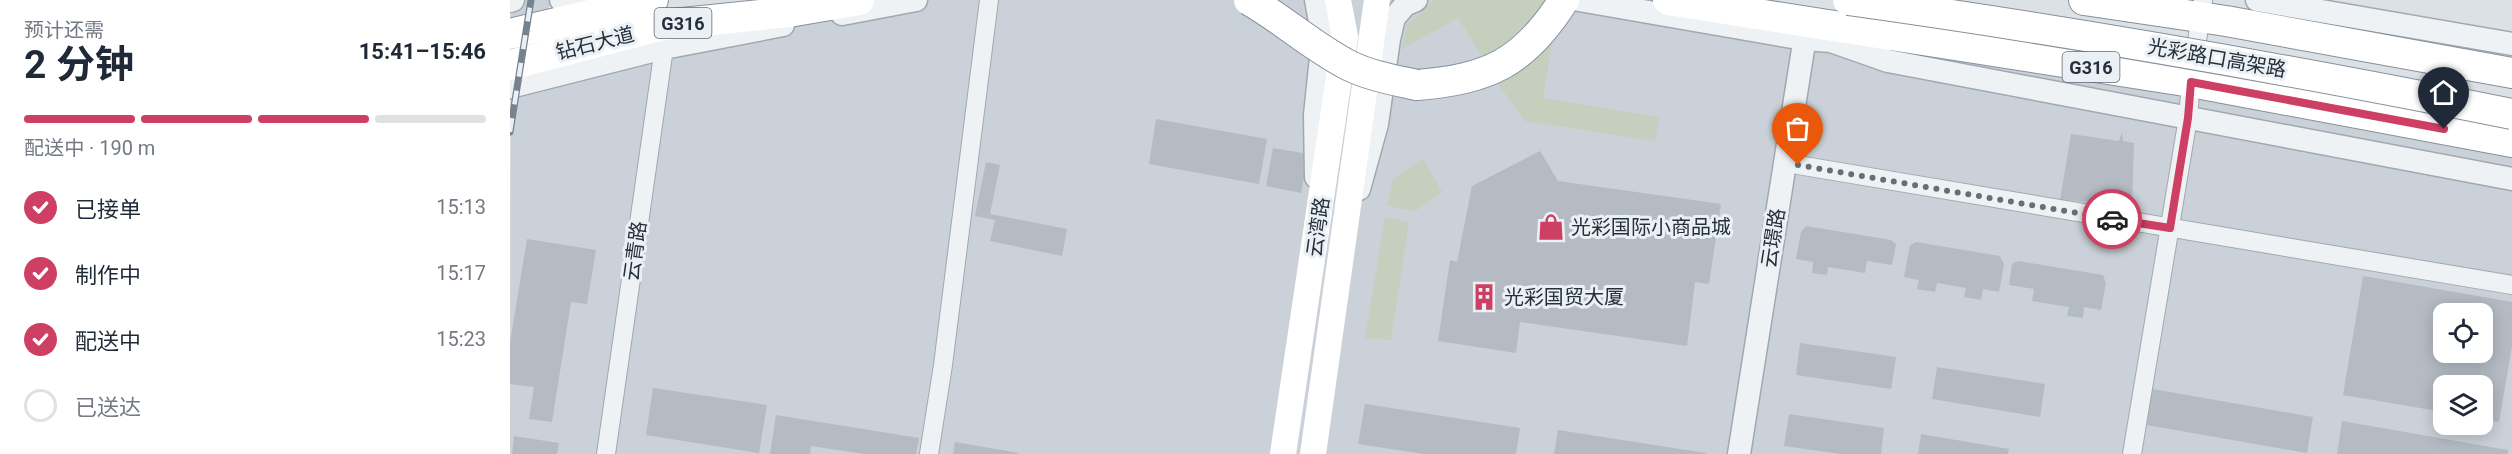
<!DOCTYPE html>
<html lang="zh">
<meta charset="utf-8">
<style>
body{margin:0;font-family:Roboto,"Noto Sans SC",sans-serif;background:#f2f2f3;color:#1f2937;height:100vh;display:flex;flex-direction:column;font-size:22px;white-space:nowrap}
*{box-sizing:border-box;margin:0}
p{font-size:20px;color:#747a83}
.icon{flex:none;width:33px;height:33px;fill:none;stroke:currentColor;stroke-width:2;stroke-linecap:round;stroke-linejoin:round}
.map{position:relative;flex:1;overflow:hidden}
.panel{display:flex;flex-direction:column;background:#fff;width:510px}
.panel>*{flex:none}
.tools{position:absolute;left:1923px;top:303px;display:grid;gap:12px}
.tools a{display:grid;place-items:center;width:60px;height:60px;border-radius:12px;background:#fff;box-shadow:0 3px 15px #0003;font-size:30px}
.pin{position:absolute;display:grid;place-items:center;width:51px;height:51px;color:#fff;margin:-62px -26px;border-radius:50% 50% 50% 0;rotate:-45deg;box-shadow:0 0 6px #0007}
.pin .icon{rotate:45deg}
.courier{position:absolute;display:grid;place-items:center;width:60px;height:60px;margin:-30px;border:4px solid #cd3f63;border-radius:50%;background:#fff;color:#222;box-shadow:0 2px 8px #0007}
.summary em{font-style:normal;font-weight:700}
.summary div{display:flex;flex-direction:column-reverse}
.summary{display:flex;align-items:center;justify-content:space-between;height:102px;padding:0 24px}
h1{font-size:39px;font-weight:700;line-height:45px}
.bar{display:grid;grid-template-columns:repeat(4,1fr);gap:9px 6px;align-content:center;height:72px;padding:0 24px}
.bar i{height:8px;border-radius:4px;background:#e0e1e3}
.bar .current{background:#cd3f63}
.bar p{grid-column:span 4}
ol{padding:0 24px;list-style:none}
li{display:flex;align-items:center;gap:18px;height:66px}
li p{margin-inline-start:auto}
li .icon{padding:6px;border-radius:50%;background:#cd3f63;color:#fff;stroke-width:4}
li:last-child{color:#747a83}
li i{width:33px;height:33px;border:3px solid #e0e1e3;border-radius:50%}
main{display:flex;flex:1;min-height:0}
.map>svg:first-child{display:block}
.built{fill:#cad1d8;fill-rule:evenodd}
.green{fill:#c4d0bd}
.building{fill:#b4bbc3;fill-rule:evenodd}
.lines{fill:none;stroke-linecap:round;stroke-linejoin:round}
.minor-casing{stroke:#a2a8b0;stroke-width:20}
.tertiary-casing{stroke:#a2a8b0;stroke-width:25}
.trunk-casing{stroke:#84909d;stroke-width:32}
.minor{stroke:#eff2f5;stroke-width:18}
.tertiary{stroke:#eff2f5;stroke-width:22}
.secondary{stroke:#fff;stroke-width:26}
.trunk{stroke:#fff;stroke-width:30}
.rail-casing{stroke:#768290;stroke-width:7}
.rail{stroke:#ebf0f4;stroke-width:4.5;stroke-dasharray:14;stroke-linecap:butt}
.trunk-bridge-casing{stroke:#84909d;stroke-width:32;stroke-linecap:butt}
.trunk-bridge{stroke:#fff;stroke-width:30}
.done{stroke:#666e78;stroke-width:6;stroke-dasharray:0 10.8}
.route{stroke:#cd3f63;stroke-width:8}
.labels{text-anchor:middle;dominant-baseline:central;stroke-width:6;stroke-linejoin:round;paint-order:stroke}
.shield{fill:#ebf0f4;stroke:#616a74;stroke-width:1.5}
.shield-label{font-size:18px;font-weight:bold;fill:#26303d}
.street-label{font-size:20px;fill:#26303d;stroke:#ebf0f4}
.poi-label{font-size:20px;fill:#26303d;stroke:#ebf0f4;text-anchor:start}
</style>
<main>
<section class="panel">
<div class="summary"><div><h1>2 分钟</h1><p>预计还需</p></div><em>15:41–15:46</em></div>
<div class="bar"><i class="current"></i><i class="current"></i><i class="current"></i><i></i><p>配送中 · 190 m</p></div>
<ol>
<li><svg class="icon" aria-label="check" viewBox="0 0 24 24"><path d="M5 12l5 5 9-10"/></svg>已接单<p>15:13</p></li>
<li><svg class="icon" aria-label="check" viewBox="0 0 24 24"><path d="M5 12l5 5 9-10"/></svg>制作中<p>15:17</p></li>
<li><svg class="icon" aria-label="check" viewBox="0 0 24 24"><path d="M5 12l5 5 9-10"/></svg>配送中<p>15:23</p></li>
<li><i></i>已送达</li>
</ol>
</section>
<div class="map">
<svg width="2002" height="454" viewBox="0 0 2002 454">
<rect width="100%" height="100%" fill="#dce1e6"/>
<path class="built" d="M 1,0 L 40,0 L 23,94 L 349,0 L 1158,0 L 2002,142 L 2002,454 L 0,454 ZM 1934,314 L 1972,314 L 1972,352 L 1934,352 ZM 1934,386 L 1972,386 L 1972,424 L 1934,424 Z"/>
<g class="green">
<path d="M 924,0 L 1037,0 L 1048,2 L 1033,98 L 1149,117 L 1145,141 L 1015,121 L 997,97 L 948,18 L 892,49 L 897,25 Z"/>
<path d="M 913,158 L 932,192 L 905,211 L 877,206 L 882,181 Z"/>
<path d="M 875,217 L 899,222 L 881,340 L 855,338 Z"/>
</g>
<g class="building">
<path d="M 646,119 L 757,139 L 749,184 L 639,164 Z"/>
<path d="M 1612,132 L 1613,141 L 1624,143 L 1622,204 L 1550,200 L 1561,134 L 1609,141 Z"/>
<path d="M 763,148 L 798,154 L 791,193 L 756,186 Z"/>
<path d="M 1030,151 L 1048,181 L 1211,204 L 1199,284 L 1185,282 L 1177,346 L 1010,322 L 1006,353 L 928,341 L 940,260 L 947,262 L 962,186 Z"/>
<path d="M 476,162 L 490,165 L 480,214 L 557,229 L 552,256 L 480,241 L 485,220 L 465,216 Z"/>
<path d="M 1296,226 L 1381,240 L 1386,244 L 1382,265 L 1357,261 L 1355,273 L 1318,267 L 1317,275 L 1302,273 L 1303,262 L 1286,259 L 1291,232 Z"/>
<path d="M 17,239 L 86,250 L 77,304 L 61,302 L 42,422 L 19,419 L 24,387 L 0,384 L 0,343 Z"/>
<path d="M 1406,242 L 1490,256 L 1494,264 L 1489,292 L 1473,289 L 1471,300 L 1454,297 L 1456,288 L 1427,283 L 1425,292 L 1407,289 L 1409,280 L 1394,277 L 1400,245 Z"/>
<path d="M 1508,261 L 1593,275 L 1596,283 L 1591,310 L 1574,307 L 1573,318 L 1557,316 L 1559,307 L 1522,301 L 1524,289 L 1499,285 L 1502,264 Z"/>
<path d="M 1853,276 L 2002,302 L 2002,346 L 1989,422 L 1972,419 L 1972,386 L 1934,386 L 1934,412 L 1833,395 ZM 1934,314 L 1972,314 L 1972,352 L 1934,352 Z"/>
<path d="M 1290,343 L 1386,357 L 1381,389 L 1286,375 Z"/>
<path d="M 1427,367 L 1535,384 L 1530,417 L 1422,399 Z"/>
<path d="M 143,388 L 257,405 L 249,453 L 136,435 Z"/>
<path d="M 1637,388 L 1803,417 L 1797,453 L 1631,424 Z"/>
<path d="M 855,404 L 1010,428 L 1006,454 L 914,454 L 848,444 Z"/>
<path d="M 1279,414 L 1374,428 L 1371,454 L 1331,454 L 1274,446 Z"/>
<path d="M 266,415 L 409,438 L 406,454 L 355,454 L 301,446 L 300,454 L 260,454 Z"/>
<path d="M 1832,421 L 1998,450 L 1998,454 L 1827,454 Z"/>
<path d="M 1048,430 L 1196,453 L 1196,454 L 1044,454 Z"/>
<path d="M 1411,434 L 1499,449 L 1498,454 L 1408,454 Z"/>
<path d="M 4,436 L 49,443 L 47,454 L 2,454 Z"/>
<path d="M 445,442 L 509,453 L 508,454 L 443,454 Z"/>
</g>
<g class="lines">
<defs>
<g id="minor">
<path d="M 1288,165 L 2002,285"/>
<path d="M 96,454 L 154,48"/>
<path d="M 419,454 L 433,365 L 479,0"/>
<path d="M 1622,454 L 1678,118 L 1681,82 L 1693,0"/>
</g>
<g id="tertiary">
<path d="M 51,0 L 105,2"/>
<path d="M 1069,0 L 1294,39 L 1321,41 L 1378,61 L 2002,179"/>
<path d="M 1747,0 L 2002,44"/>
<path d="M 0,1 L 3,0"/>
<path d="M 332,14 L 406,0"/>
<path d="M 0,87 L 154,48 L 273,25"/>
<path d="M 806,177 L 805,115 L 813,38 L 806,0"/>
<path d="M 849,189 L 867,124 L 879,39 L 884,18 L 895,5 L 906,0"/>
<path d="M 1229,454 L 1297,24"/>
</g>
<g id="trunk">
<path d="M 1158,0 L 1681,82 L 2002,142"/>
<path d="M 1574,0 L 1716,21 L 2002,73"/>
<path d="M 0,34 L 143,0"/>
<path d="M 0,65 L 153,25 L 279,12 L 349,0"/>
<path d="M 907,85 C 979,79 1014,63 1054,0"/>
</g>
</defs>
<use href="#minor" class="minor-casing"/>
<use href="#tertiary" class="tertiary-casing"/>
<use href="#trunk" class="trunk-casing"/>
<use href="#minor" class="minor"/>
<use href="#tertiary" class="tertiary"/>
<g class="secondary">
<path d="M 773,454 L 835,37 L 828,0"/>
<path d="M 803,454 L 867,0"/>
</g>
<use href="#trunk" class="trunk"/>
<defs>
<path id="rail" d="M 0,132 L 21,0"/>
</defs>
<use href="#rail" class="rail-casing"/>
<use href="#rail" class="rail"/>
<defs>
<g id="trunk-bridge">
<path d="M 739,0 C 774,20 804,48 840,66 C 861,76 884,80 907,85"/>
<path d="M 1338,0 C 1561,31 1782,70 2002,114"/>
</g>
</defs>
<use href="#trunk-bridge" class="trunk-bridge-casing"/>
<use href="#trunk-bridge" class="trunk-bridge"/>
</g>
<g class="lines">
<path class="done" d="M 1288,165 L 1602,219"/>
<path class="route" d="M 1602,219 L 1660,228 L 1678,118 L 1681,82 L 1934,129"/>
</g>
<defs>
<symbol id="shop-bare" viewBox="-9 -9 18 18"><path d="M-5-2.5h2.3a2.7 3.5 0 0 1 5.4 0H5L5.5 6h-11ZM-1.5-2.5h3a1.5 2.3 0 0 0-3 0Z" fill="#cd3f63" stroke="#ebf0f4" stroke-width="2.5" paint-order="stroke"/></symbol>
<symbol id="building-bare" viewBox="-9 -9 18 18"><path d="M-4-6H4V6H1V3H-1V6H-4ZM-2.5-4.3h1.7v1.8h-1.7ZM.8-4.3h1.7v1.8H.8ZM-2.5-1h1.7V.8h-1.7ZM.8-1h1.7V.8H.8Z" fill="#cd3f63" stroke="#ebf0f4" stroke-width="2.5" paint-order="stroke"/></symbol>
</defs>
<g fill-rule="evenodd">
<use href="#shop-bare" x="1022" y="208" width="38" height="38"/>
<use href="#building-bare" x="955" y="278" width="38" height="38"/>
</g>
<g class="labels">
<g class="shield">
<rect x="144.5" y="8" width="57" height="30" rx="4.5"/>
<rect x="1552.5" y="52" width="57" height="30" rx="4.5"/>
</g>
<g class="shield-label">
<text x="173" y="23">G316</text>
<text x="1581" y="67">G316</text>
</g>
<g class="street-label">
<text transform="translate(85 43) rotate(-14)">钻石大道</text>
<text transform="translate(1707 58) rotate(10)">光彩路口高架路</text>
<text transform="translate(808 227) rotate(-82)">云湾路</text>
<text transform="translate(1263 238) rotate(-81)">云璟路</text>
<text transform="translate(125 251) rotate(-82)">云青路</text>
</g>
<g class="poi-label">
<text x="1061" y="227">光彩国际小商品城</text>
<text x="994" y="297">光彩国贸大厦</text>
</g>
</g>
</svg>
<div class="tools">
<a><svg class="icon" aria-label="locate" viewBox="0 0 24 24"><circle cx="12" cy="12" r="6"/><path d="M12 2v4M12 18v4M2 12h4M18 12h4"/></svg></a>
<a><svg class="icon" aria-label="layers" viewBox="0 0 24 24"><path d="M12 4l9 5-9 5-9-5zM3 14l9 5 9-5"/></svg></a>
</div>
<div class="pin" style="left:1288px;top:165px;background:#ea580c"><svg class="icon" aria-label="bag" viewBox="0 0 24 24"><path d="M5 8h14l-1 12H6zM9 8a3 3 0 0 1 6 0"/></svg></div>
<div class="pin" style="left:1934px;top:129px;background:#1f2937"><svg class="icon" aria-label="home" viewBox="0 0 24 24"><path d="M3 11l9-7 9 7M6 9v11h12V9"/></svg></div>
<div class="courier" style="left:1602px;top:219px"><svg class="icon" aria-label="car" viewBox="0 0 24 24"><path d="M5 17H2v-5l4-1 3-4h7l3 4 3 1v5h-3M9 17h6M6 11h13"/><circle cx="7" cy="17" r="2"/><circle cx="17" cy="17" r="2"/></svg></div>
</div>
</main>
